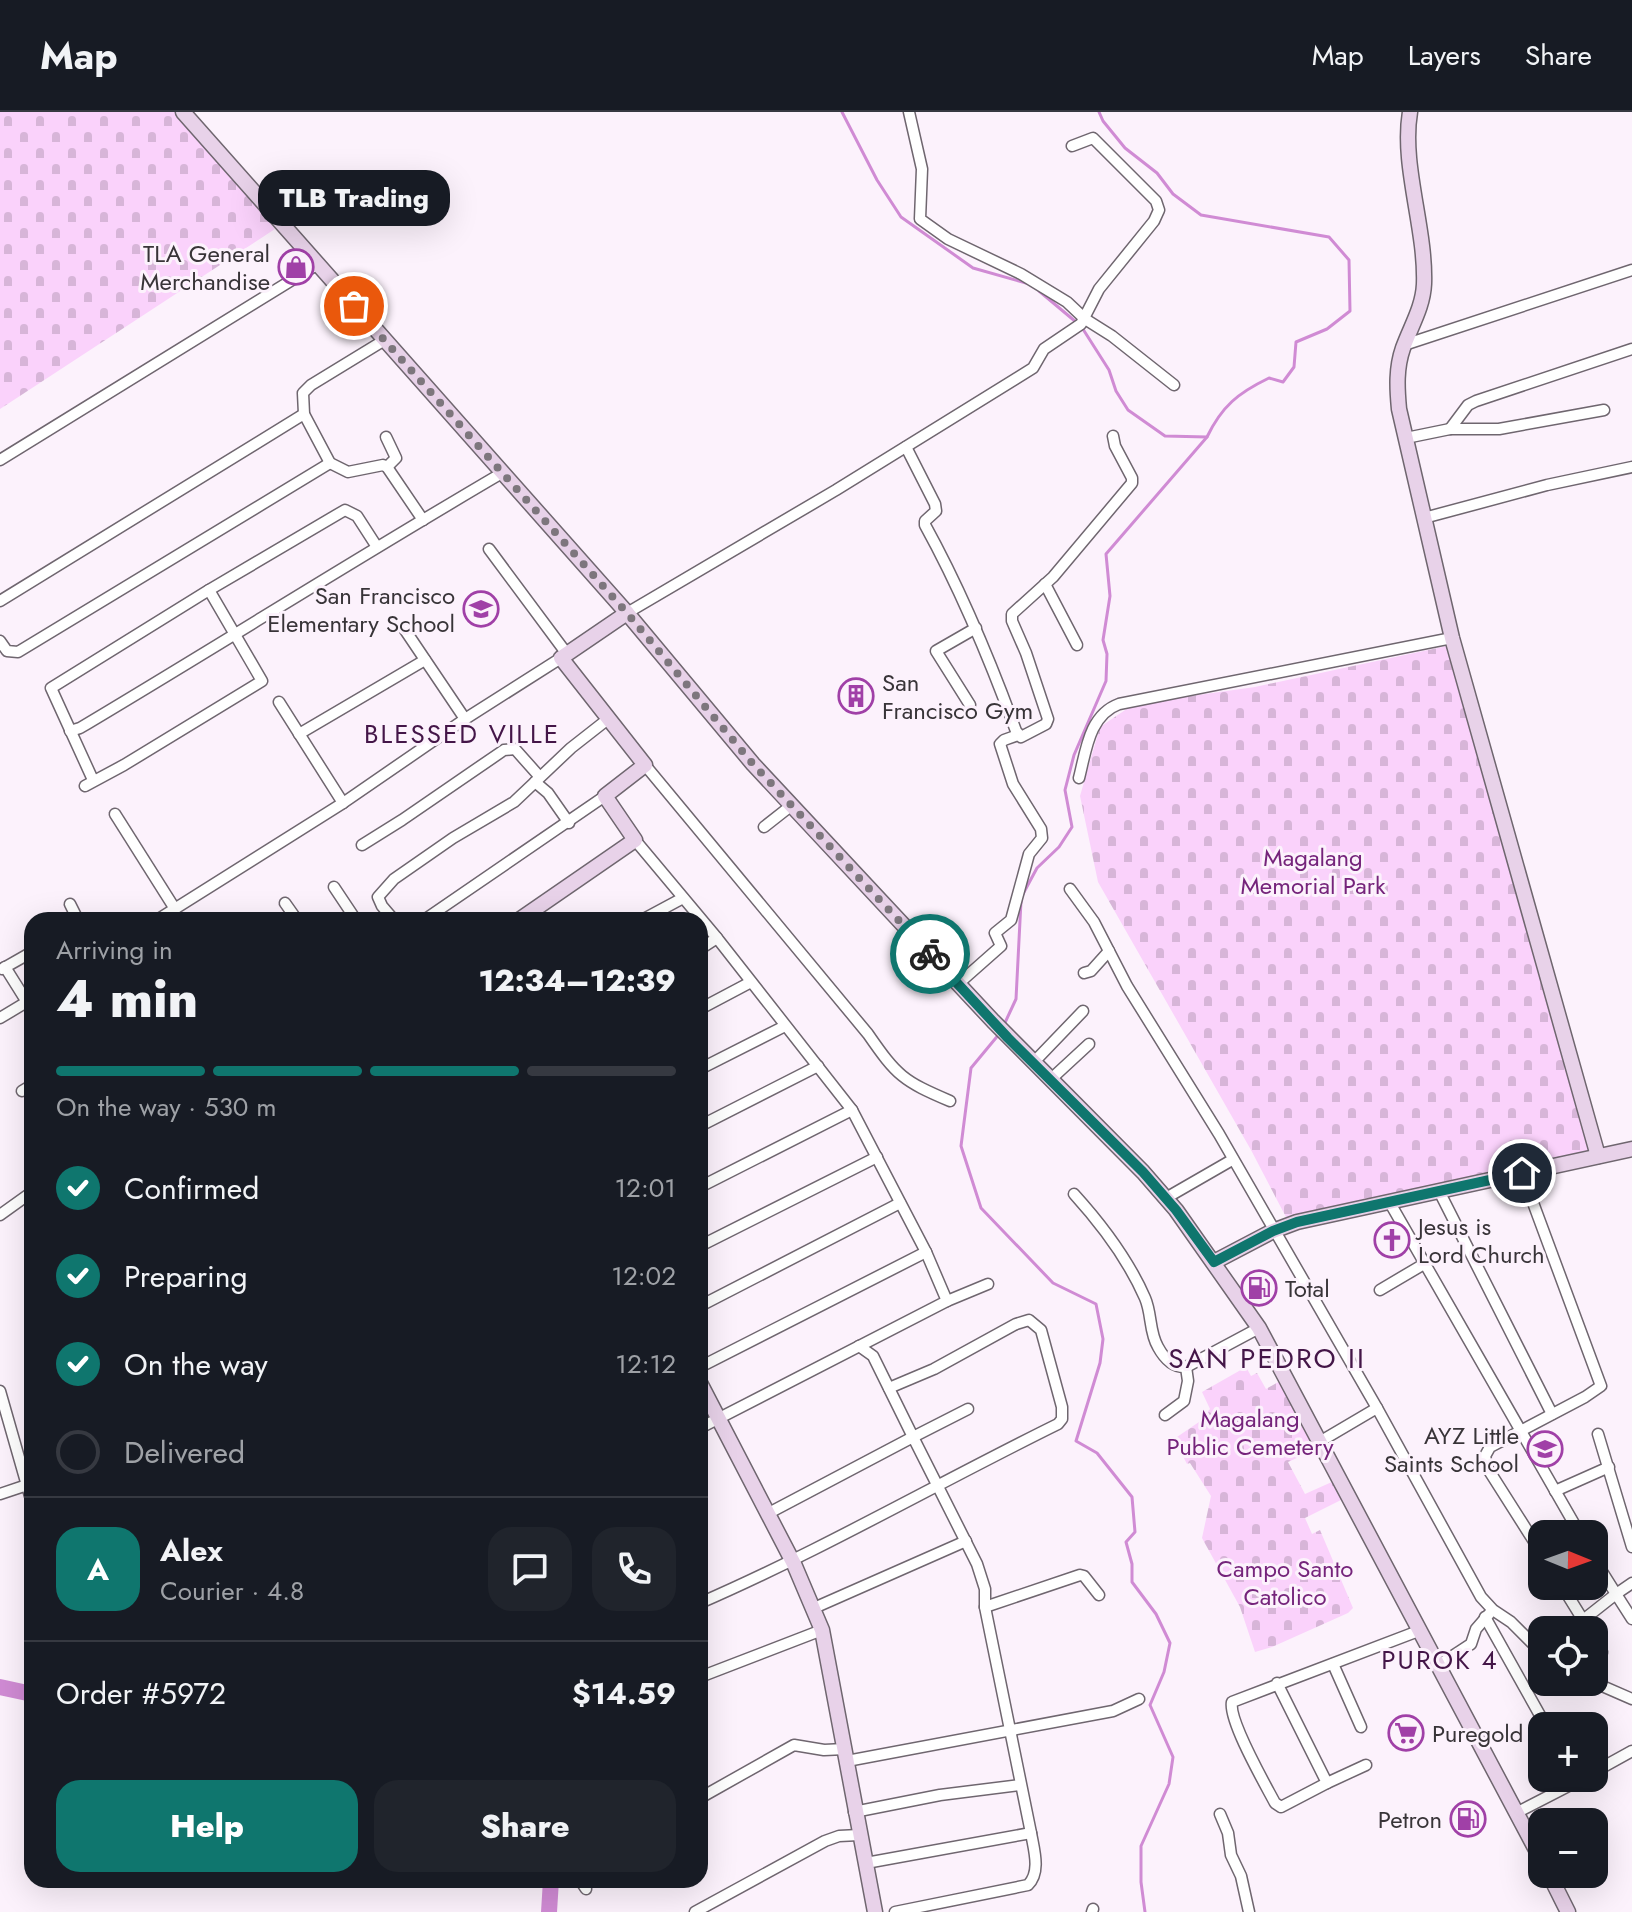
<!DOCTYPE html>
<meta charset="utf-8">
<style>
body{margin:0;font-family:Jost,sans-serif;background:#20242c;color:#f1f3f6;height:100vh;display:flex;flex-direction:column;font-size:30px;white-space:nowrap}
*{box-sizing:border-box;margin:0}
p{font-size:26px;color:#9ea1a6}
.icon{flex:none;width:44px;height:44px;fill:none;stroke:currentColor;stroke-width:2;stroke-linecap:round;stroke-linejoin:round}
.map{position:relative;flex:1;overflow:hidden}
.side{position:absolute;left:24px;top:800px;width:684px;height:976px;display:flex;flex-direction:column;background:#171b24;border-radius:24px;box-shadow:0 8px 32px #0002}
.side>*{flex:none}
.needle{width:52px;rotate:91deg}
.fabs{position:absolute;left:1528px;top:1408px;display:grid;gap:16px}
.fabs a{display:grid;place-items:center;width:80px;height:80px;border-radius:16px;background:#171b24;box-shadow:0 8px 32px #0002;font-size:40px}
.pin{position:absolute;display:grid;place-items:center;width:68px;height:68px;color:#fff;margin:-34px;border:4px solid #fff;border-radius:50%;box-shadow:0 2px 8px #0007}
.courier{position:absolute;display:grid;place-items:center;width:80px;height:80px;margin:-40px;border:6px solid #0f766e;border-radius:50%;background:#fff;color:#222;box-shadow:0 2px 10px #0007}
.bubble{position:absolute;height:56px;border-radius:24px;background:#171b24;box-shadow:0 8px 32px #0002;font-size:26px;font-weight:800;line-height:56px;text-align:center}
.head em{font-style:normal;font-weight:800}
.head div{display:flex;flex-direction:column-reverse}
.head{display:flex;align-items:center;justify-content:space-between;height:136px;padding:0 32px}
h1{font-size:52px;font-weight:800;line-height:60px}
.bar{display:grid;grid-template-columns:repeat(4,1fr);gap:12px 8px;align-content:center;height:96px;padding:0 32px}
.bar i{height:10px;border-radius:6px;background:#363941}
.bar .current{background:#0f766e}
.bar p{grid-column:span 4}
.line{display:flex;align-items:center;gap:20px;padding:0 32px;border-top:2px solid #363941}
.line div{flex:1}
.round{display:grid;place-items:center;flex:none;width:84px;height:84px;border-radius:24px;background:#20242c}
ol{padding:0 32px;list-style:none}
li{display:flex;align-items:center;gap:24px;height:88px}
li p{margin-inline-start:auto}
li .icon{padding:8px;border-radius:50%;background:#0f766e;color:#fff;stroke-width:4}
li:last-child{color:#9ea1a6}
li i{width:44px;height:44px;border:4px solid #363941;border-radius:50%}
.primary-button{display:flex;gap:16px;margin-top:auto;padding:16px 32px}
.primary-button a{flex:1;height:92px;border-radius:24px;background:#0f766e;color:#fff;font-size:32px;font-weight:800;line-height:92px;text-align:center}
.primary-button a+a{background:#20242c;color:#f1f3f6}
header{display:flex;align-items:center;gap:48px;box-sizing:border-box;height:112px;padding:0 40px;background:#171b24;border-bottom:2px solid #363941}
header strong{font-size:38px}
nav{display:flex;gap:44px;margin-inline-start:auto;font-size:28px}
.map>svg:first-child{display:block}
.cemetery{fill:url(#cemetery-stones)}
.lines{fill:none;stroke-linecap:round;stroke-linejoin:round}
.stream{stroke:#d08bd4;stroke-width:3}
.river{stroke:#d08bd4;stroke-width:16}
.street-casing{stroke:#6f666f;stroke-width:13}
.secondary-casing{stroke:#6f666f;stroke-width:17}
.street{stroke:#fff;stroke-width:10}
.secondary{stroke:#e8d2e9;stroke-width:14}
.done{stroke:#7d767d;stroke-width:8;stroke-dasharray:0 14.4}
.route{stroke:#0f766e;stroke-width:10}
.labels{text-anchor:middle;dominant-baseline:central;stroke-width:6;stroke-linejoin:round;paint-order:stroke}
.poi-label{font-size:24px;fill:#383438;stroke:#fcf2fc;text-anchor:end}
.park-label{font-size:24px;fill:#75247b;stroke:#fcf2fc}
.neighbourhood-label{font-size:26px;letter-spacing:2px;fill:#441648;stroke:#fcf2fc}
.quarter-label{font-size:28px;letter-spacing:2px;fill:#441648;stroke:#fcf2fc}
</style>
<header>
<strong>Map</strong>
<nav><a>Map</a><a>Layers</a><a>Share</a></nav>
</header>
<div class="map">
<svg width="1632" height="1800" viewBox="0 0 1632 1800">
<defs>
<pattern id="cemetery-stones" width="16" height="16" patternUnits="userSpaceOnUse" patternTransform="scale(2)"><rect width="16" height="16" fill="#fad2fb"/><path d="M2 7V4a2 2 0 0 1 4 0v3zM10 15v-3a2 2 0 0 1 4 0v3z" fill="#d7b5d8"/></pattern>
</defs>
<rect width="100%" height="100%" fill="#fcf2fc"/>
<g class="cemetery">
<path d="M 0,0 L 179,0 L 275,117 L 0,297 Z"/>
<path d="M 1447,534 L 1592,1040 L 1287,1107 L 1251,1038 L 1098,770 L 1080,684 L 1100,615 L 1134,592 L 1255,575 Z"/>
<path d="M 1246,1255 L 1251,1264 L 1257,1261 L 1266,1277 L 1280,1269 L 1317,1337 L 1288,1350 L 1305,1382 L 1334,1369 L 1343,1387 L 1305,1406 L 1312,1422 L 1320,1418 L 1353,1496 L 1348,1501 L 1272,1535 L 1255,1540 L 1240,1495 L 1202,1426 L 1211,1384 L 1190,1351 L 1187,1352 L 1174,1327 L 1199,1310 L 1210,1297 L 1202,1280 Z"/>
</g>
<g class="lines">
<g class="stream">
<path d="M 842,0 L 877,68 L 901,105 L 973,156 L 1026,171"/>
<path d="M 1039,179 L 1076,210"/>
<path d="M 1081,214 L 1109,258 L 1116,279 L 1128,298 L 1165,324 L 1207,325"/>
<path d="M 1023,782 L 1037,756 L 1059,735 L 1072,715 L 1065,678 L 1074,643 L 1106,569 L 1107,542 L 1103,528 L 1110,484 L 1106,442 L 1207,325 C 1222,294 1238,281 1269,266 L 1283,270 L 1294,255 L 1296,230 L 1327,217 L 1350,199 L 1349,148 L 1329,125 L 1201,103 L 1173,82 L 1157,61 L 1125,36 L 1103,9 L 1099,0"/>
<path d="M 1003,915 L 1016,887 L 1021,789"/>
<path d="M 1000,921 L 971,956 L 961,1034 L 981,1096 L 1053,1171 L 1096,1192 L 1103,1227 L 1100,1251 L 1076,1329 L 1097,1341 L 1132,1385 L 1135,1420 L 1126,1430 L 1132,1452 L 1132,1470 L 1156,1502 L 1170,1531 L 1164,1560 L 1150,1593 L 1173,1645 L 1169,1672 L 1141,1734 L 1141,1770 L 1145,1800"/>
</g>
<g class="river">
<path d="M 0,1575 L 32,1582"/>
<path d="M 549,1800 L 551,1768"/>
</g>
<defs>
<g id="street">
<path d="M 909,0 L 922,57 L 920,107 L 948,127 L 1021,162 L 1067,190 L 1085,207 L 1112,224 L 1174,273"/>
<path d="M 383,229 L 311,273 L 303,281 L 304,302 L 330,351 L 348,360 L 383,353 L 387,355 L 423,408"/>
<path d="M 1404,233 L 1632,158"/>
<path d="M 1450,317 L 1468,293 L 1476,289 L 1632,237"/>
<path d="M 386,325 L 396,346 L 387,355"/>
<path d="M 1406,326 L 1450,317 L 1499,317 L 1604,298"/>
<path d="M 906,335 L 935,392 L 936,399 L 925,409 L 925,413 C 962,480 990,548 1016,619 L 1021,625 L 1046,612 L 1048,607 L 1026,541 L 1012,509 L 1012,502 L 1053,465 L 1132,371 L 1132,366 L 1115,334 L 1113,324"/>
<path d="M 0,348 L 318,152"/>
<path d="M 1424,406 L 1547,373 L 1632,355"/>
<path d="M 489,437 L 567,542"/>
<path d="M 1045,472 L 1077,533"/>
<path d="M 0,489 L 304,302"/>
<path d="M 627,501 L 836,378 L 1033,256 L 1044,237 L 1081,212 L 1099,177 L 1154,109 L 1159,98 L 1156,89 L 1093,26 L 1072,34"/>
<path d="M 403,515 L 465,607"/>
<path d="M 0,529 L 7,539 L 18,540 L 330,351"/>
<path d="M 279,590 L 343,691"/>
<path d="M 970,593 L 936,539 L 976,516"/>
<path d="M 70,619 L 80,616 C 221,532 360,444 502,361"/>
<path d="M 299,622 L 425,548"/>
<path d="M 645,653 L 868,922 C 897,964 903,969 950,989"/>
<path d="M 1079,666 C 1086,639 1089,603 1119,592 L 1452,526"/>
<path d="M 93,668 L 51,576 L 209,478 L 345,398 L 357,404 L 377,435"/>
<path d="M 535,670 L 548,681 L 569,711"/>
<path d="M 85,674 L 124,653 L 262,569 L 209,478"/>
<path d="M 115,702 L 175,797"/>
<path d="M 764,715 L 792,693"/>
<path d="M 635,728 L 717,826 L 852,998 L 926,1140 L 947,1189 L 700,1316"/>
<path d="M 362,733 L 402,708 L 504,638 L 515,637 L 539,664"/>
<path d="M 334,775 L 356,808"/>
<path d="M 1070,777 L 1094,810 L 1127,874 L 1219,1022 L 1377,1296 L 1481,1485 L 1493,1498 L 1511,1510 L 1542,1541"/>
<path d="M 285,791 L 297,808"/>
<path d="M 70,792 L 78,808"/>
<path d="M 157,808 L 343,691 L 465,607 L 561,546"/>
<path d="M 394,808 L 382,794 L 378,785 L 394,767 L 453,726 L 514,690 L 571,636 L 608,607"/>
<path d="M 424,808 L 605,684"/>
<path d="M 642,808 L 683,786"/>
<path d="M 700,837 L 717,826"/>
<path d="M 5,855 L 32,898"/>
<path d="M 2,857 L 32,840"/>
<path d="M 1084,861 L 1091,859 L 1109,839"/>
<path d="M 958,872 L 1001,834 L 995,821 L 1011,808 L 1029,742 L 1042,726 L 1041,717 L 1013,672 L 1000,632 L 1004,628 L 1018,623"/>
<path d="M 700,897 L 751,870"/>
<path d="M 0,906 L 30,888"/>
<path d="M 1033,951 L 1083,899"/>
<path d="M 700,957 L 785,914"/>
<path d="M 1050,968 L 1089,932"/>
<path d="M 22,979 L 32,973"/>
<path d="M 700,1014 L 818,954"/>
<path d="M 1522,1061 L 1601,1274 L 1585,1285 L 1490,1335 L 1485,1344 L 1488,1357 L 1542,1442"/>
<path d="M 700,1075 L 852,998"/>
<path d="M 1440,1081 L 1552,1302"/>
<path d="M 1074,1082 C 1103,1114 1128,1147 1145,1186 C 1152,1202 1149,1220 1158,1235 C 1164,1246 1172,1256 1186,1255 L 1259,1216"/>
<path d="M 1166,1086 L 1232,1048"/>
<path d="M 1390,1091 L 1580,1422"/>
<path d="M 0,1103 L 32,1080"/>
<path d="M 700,1134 L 877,1045"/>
<path d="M 1380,1178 L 1424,1152"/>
<path d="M 947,1189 L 988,1172"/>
<path d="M 700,1194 L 900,1091"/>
<path d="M 859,1234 L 873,1244 L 913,1325 L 968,1297"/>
<path d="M 700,1255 L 926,1140"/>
<path d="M 0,1279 L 32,1391"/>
<path d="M 1165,1303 L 1184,1289 L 1188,1269 L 1186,1255"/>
<path d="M 1598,1322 L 1632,1435"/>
<path d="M 1321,1329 L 1377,1296"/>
<path d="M 1555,1379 L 1609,1355"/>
<path d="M 0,1382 L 27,1373"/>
<path d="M 767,1402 L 913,1325 L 977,1452 L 985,1477 L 985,1495 L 1031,1721 C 1034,1738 1041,1760 1028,1773 L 895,1800"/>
<path d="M 1594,1447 L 1616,1482 L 1632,1471"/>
<path d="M 1562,1474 L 1583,1508"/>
<path d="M 700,1491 C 822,1438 938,1371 1058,1312 L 1062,1307 L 1062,1295 L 1041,1218 L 1029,1208 L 1016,1212 L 934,1257 L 889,1276"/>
<path d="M 985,1495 L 1080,1463 L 1084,1464 L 1099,1483"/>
<path d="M 814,1496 L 966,1429"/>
<path d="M 1485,1505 L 1546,1614"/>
<path d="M 1589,1518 L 1583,1508 L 1616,1482 L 1632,1507"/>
<path d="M 1594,1525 L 1602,1540 L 1601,1545 L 1594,1548"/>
<path d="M 1333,1552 L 1361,1615"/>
<path d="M 1439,1553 L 1471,1532 L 1476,1517 L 1489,1502"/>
<path d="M 700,1565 L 822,1518"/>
<path d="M 1593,1570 L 1632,1587"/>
<path d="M 1277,1571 L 1327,1671 L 1281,1695 L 1275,1691 C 1265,1672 1228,1608 1232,1590 L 1421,1518"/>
<path d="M 847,1649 L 1113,1599 L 1139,1587"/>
<path d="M 1594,1660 L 1632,1639"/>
<path d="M 1327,1671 L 1366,1653"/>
<path d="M 700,1686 L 794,1633 L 824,1638 L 845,1637"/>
<path d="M 854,1700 L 940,1683 L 1020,1673"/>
<path d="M 1518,1700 L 1584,1666"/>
<path d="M 1220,1702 L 1228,1721 L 1231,1743 L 1241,1764 L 1249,1800"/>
<path d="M 866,1751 L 1031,1721"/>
<path d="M 580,1768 L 586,1777"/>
<path d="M 695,1800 L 825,1729 L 839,1724 L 859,1723"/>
<path d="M 1092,1800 L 1093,1797"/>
</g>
<g id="secondary">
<path d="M 183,0 L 627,501 L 753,652 L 993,909 L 1143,1060 L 1176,1098 L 1259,1216 L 1542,1749"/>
<path d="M 1410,0 C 1401,53 1426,116 1424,172 C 1423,195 1411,214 1403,236 C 1396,256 1397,276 1399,297 L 1452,526 L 1598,1044"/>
<path d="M 519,808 L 635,728 L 605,684 L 645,653 L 561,546 L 627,501"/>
<path d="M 1214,1150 L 1273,1119 L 1297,1110 L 1632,1037"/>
<path d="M 700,1271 L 794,1452 L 822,1518 L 875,1800"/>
<path d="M 1549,1762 L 1568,1800"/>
</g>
</defs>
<use href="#street" class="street-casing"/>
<use href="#secondary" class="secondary-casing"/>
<use href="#street" class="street"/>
<use href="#secondary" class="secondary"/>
</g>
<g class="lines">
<path class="done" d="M 354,194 L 627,501 L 753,652 L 930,842"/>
<path class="route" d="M 930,842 L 1008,926 L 1143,1060 L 1176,1098 L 1214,1150 L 1273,1119 L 1297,1110 L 1522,1061"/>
</g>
<defs>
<symbol id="shop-ring" viewBox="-11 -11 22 22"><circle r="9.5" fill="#fcf2fc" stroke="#a040a7" stroke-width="1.5"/><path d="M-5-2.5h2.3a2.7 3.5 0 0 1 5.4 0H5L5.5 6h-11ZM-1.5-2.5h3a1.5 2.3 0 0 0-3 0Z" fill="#a040a7"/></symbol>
<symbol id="school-ring" viewBox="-11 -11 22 22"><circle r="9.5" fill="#fcf2fc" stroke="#a040a7" stroke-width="1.5"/><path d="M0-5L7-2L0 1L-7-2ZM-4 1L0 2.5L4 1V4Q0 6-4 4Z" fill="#a040a7"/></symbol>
<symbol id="building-ring" viewBox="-11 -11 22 22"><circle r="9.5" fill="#fcf2fc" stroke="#a040a7" stroke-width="1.5"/><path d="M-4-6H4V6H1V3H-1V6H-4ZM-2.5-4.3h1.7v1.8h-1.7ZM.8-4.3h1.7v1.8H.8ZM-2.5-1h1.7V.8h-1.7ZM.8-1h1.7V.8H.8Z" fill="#a040a7"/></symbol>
<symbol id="church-ring" viewBox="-11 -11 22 22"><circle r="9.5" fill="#fcf2fc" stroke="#a040a7" stroke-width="1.5"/><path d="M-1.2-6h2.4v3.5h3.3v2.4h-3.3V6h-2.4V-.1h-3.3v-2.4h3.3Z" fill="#a040a7"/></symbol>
<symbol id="fuel-ring" viewBox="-11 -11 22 22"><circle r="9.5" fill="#fcf2fc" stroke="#a040a7" stroke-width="1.5"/><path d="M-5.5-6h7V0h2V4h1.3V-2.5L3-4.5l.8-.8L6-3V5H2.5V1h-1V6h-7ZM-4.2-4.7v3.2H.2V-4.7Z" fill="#a040a7"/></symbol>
<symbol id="supermarket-ring" viewBox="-11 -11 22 22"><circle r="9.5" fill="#fcf2fc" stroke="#a040a7" stroke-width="1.5"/><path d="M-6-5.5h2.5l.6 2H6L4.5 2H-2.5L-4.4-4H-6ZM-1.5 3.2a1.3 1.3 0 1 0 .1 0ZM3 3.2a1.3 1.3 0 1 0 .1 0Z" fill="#a040a7"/></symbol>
</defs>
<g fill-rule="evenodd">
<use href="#shop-ring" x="276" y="135" width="40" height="40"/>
<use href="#school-ring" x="461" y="477" width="40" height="40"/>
<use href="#building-ring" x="836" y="564" width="40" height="40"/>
<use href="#church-ring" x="1372" y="1108" width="40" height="40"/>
<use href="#fuel-ring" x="1239" y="1156" width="40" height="40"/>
<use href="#school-ring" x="1525" y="1317" width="40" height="40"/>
<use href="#supermarket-ring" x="1386" y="1601" width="40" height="40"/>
<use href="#fuel-ring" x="1448" y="1687" width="40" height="40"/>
</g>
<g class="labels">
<g class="poi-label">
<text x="270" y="141">TLA General<tspan x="270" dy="28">Merchandise</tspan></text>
<text x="455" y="483">San Francisco<tspan x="455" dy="28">Elementary School</tspan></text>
<text x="882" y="570" text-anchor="start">San<tspan x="882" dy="28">Francisco Gym</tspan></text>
<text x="1418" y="1114" text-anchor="start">Jesus is<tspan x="1418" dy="28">Lord Church</tspan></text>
<text x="1285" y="1176" text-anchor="start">Total</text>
<text x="1519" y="1323">AYZ Little<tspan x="1519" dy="28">Saints School</tspan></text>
<text x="1432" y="1621" text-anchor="start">Puregold</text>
<text x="1442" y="1707">Petron</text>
</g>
<g class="park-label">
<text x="1313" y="745">Magalang<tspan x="1313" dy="28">Memorial Park</tspan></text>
<text x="1250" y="1306">Magalang<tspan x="1250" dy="28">Public Cemetery</tspan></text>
<text x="1285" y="1456">Campo Santo<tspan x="1285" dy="28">Catolico</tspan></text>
</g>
<g class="neighbourhood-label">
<text x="462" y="622">BLESSED VILLE</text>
<text x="1440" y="1548">PUROK 4</text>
</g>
<g class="quarter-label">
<text x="1267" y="1246">SAN PEDRO II</text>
</g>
</g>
</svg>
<div class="fabs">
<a><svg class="needle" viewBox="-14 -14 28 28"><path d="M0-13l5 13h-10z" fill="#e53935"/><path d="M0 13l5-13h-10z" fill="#9ea1a6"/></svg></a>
<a><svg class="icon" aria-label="locate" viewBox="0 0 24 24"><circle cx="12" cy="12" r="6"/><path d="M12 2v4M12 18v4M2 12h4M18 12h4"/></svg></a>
<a>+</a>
<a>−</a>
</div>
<div class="pin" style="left:354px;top:194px;background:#ea580c"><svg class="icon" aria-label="bag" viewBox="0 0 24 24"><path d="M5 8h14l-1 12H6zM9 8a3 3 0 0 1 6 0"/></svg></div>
<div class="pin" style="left:1522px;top:1061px;background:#1f2937"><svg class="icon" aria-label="home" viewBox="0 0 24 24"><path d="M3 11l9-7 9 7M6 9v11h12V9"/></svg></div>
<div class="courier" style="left:930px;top:842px"><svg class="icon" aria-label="bike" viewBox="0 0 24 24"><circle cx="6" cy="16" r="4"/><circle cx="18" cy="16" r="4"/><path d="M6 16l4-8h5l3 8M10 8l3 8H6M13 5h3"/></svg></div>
<div class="bubble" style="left:258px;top:58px;width:192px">TLB Trading</div>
<section class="side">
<div class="head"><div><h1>4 min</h1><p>Arriving in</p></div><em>12:34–12:39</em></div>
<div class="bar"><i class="current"></i><i class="current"></i><i class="current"></i><i></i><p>On the way · 530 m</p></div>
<ol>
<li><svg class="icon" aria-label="check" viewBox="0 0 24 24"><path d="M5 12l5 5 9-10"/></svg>Confirmed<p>12:01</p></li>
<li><svg class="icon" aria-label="check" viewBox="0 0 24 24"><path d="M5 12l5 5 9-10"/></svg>Preparing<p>12:02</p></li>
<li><svg class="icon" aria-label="check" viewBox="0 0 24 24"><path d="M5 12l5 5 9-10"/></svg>On the way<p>12:12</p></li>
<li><i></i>Delivered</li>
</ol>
<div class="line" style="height:144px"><b class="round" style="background:#0f766e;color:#fff">A</b><div><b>Alex</b><p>Courier · 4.8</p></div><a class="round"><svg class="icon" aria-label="chat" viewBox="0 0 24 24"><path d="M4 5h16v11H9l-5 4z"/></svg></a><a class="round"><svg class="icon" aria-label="phone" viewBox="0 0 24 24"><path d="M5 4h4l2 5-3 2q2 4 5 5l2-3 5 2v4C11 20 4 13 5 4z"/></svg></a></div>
<div class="line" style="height:104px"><div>Order #5972</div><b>$14.59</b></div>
<div class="primary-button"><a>Help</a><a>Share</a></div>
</section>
</div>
